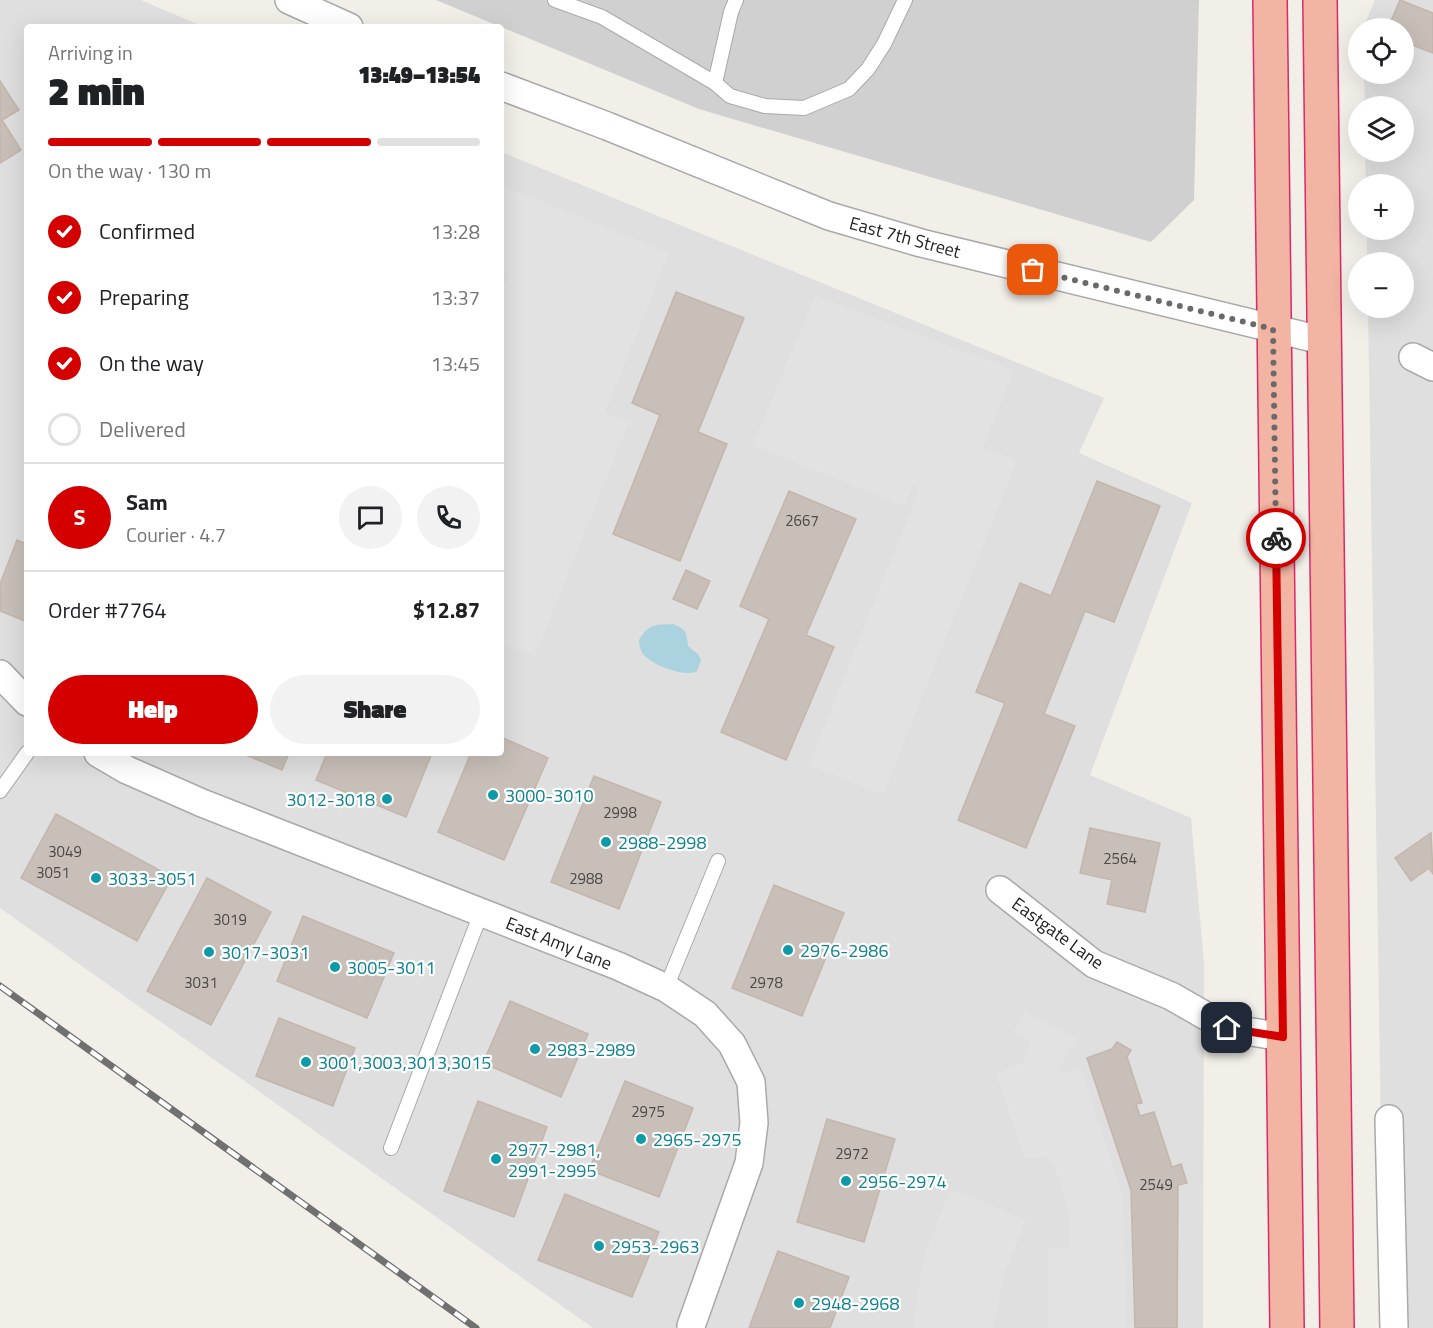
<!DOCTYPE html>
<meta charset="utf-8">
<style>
body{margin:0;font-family:"Titillium Web",sans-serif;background:#f2f2f2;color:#202124;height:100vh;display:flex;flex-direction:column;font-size:22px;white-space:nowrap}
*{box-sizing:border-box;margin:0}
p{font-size:20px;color:#757577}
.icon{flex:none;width:33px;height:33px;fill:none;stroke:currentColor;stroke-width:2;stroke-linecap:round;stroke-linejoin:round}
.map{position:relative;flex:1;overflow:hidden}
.drawer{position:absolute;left:24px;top:24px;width:480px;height:732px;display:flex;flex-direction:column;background:#fff;border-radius:6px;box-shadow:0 6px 24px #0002}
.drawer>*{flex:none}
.buttons{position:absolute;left:1348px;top:18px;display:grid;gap:12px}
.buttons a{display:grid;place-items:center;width:66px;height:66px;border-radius:50%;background:#fff;box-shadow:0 6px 24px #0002;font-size:30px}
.pin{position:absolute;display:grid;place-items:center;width:51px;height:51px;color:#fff;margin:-26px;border-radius:12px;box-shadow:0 3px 9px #0006}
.courier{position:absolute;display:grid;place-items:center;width:60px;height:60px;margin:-30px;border:4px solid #d40000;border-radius:50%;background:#fff;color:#222;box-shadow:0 2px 8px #0007}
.headline em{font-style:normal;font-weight:800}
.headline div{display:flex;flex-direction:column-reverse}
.headline{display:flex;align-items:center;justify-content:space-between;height:102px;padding:0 24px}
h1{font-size:39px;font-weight:800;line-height:45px}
.bar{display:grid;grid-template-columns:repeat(4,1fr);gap:9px 6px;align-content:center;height:72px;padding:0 24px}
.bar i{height:8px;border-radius:4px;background:#e0e0e0}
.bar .on{background:#d40000}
.bar p{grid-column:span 4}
.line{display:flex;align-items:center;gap:15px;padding:0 24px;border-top:2px solid #e0e0e0}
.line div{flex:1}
.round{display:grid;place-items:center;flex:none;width:63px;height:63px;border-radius:32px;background:#f2f2f2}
ol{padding:0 24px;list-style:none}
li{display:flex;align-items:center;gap:18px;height:66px}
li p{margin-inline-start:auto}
li .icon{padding:6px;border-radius:50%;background:#d40000;color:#fff;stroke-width:4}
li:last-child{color:#757577}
li i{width:33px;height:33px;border:3px solid #e0e0e0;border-radius:50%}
.button{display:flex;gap:12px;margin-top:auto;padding:12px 24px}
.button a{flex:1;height:69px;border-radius:36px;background:#d40000;color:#fff;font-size:24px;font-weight:800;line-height:69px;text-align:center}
.button a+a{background:#f2f2f2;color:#202124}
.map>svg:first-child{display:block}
.residential{fill:#e0dfdf}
.religious{fill:#d0d0d0}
.parking{fill:#e2e2e2}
.water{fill:#aad3df}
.building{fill:#c7bfb8;stroke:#c4b6ab;stroke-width:1.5}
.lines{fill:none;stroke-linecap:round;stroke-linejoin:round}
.service-casing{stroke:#a9a9a9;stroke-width:16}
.minor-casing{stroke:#a9a9a9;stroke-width:30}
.trunk-casing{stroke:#dc2a67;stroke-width:36}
.service{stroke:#fff;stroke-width:14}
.minor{stroke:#fff;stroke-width:27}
.trunk{stroke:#f2b4a3;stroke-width:33}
.rail-casing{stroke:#707070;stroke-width:7}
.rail{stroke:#fff;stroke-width:4.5;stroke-dasharray:14;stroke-linecap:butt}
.done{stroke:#6b6a68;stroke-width:6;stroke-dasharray:0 10.8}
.route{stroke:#d40000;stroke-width:8}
.culture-dot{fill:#0f9aa8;stroke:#fff;stroke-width:2}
.labels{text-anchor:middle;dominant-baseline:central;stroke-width:4.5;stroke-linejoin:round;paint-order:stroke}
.number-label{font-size:15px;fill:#4b4948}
.street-label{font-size:18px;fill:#222;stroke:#fff}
.culture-label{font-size:18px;fill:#0d838f;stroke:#fff;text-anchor:start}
</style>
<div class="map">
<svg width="1433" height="1328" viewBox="0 0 1433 1328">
<rect width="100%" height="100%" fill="#f2efe9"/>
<g class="residential">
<path d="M 0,0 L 141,0 L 204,27 L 27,27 L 27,753 L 501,753 L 501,152 L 1104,398 L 1079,453 L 1192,503 L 1090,775 L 1191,818 L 1204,963 L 1203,1328 L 593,1328 L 0,908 Z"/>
<path d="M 1375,0 L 1433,0 L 1433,1328 L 1384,1328 L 1368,308 L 1404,308 L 1404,262 L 1367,262 L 1367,230 L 1404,230 L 1404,184 L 1366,184 L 1365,152 L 1404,152 L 1404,106 L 1365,106 L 1364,74 L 1404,74 L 1404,28 L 1363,28 Z"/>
</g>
<path class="religious" d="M 436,0 L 1199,0 L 1194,200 L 1151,242 L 699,109 Z"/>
<g class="parking">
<path d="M 501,185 L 669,253 L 605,412 L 629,422 L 535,656 L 501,642 L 501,294 L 509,274 L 501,271 Z"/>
<path d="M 815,296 L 1014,370 L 983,447 L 1017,461 L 883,795 L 809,765 L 920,488 L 912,485 L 904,506 L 753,445 Z"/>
<path d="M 1024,1011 L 1077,1039 L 1058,1068 L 1061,1073 L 1064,1073 L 1081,1067 L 1121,1192 L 1124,1220 L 1126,1328 L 1048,1328 L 1047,1249 L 1070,1247 L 1071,1226 L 1061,1184 L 1050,1157 L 1025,1158 L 996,1073 L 1021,1064 L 1032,1042 L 1014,1032 Z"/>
<path d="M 951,1189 L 1026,1220 L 1005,1271 L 993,1328 L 913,1328 L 924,1256 Z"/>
</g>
<path class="water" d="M 673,624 C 686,629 687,633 688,646 L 698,654 L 701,660 L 697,671 C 684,678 652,665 643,654 C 640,649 639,645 639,640 C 649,623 655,625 673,624 Z"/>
<g class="building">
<path d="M 1400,0 L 1433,13 L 1433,53 L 1404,42 L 1404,28 L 1388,28 Z"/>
<path d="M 0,81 L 19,110 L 2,120 L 21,150 L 0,163 Z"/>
<path d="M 676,292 L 744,318 L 698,432 L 727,444 L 680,561 L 613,534 L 660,415 L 632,403 Z"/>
<path d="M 1097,481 L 1160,506 L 1114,622 L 1085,611 L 1044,714 L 1075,726 L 1026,848 L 958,820 L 1005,703 L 976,692 L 1020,583 L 1051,596 Z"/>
<path d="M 789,491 L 856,519 L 806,635 L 834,647 L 786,760 L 721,732 L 769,619 L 740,606 Z"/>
<path d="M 17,540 L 27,544 L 27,622 L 0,611 L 0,584 Z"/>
<path d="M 686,570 L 710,581 L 697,609 L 673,599 Z"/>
<path d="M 501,737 L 548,758 L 504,860 L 438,832 L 471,753 L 501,753 Z"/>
<path d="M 241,753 L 289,753 L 282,770 Z"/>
<path d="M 327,753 L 432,753 L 406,817 L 316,780 Z"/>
<path d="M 594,776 L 661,802 L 619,909 L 551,882 Z"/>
<path d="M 56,814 L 172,877 L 137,941 L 21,878 Z"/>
<path d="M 1090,828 L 1160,843 L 1145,912 L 1107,904 L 1112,880 L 1080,873 Z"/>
<path d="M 1431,833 L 1433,874 L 1429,868 L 1411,881 L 1395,858 Z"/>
<path d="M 207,878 L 271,912 L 211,1025 L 147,991 Z"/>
<path d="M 774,885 L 844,913 L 802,1016 L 732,988 Z"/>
<path d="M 303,916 L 394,953 L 367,1018 L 277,981 Z"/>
<path d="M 510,1001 L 588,1034 L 561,1097 L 483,1063 Z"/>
<path d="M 279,1018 L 355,1048 L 333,1106 L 256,1076 Z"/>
<path d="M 1117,1042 L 1131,1050 L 1127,1057 L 1142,1103 L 1136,1104 L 1140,1116 L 1154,1112 L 1172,1167 L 1181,1164 L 1187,1183 L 1178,1185 L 1177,1328 L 1135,1328 L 1131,1190 L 1087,1058 L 1112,1049 Z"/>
<path d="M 625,1081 L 693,1108 L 659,1197 L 589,1170 Z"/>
<path d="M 478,1101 L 547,1127 L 514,1217 L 444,1191 Z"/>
<path d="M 827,1119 L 895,1139 L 864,1242 L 797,1222 Z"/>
<path d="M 565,1194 L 659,1232 L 632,1297 L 538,1260 Z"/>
<path d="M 778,1251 L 849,1277 L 830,1328 L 749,1328 Z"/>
</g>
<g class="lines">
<defs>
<g id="service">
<path d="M 555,0 L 602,17 L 715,83 L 730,96 L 765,106 L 804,108 L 849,89 L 868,69 L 884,44 L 905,0"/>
<path d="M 715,83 L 731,12 L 736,0"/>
<path d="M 0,791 L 27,753"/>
<path d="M 666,988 L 718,861"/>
<path d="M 391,1148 L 481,913"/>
</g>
<g id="minor">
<path d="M 289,0 L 349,27"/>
<path d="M 501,86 L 607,126 L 829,216 L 921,243 L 1325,341"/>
<path d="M 1413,357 L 1433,367"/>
<path d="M 0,674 L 27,702"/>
<path d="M 98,753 L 127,770 L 202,803 L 618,966 L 666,988 L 705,1014 L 732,1044 L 751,1082 L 754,1123 L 749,1163 L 691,1326"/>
<path d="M 1000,890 L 1094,964 L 1171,996 L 1227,1028 L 1283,1037"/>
<path d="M 1389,1119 L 1394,1328"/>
</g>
<g id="trunk">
<path d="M 1270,0 L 1287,1328"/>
<path d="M 1320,0 L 1337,1328"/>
</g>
</defs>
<use href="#service" class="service-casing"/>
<use href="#minor" class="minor-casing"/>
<use href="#trunk" class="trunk-casing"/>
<use href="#service" class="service"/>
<use href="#minor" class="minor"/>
<use href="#trunk" class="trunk"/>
<defs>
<path id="rail" d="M 0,986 L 476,1328"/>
</defs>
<use href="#rail" class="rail-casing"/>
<use href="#rail" class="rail"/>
</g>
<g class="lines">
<path class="done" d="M 1033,270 L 1273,329 L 1276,538"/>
<path class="route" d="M 1227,1028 L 1283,1037 L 1276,538"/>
</g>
<g class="culture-dot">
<circle cx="493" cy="795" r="6"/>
<circle cx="387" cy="799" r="6"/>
<circle cx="606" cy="842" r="6"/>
<circle cx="96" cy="878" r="6"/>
<circle cx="788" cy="950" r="6"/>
<circle cx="209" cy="952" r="6"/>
<circle cx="335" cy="967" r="6"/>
<circle cx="535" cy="1049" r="6"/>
<circle cx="306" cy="1062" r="6"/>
<circle cx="641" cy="1139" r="6"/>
<circle cx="496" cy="1159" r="6"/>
<circle cx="846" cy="1181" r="6"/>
<circle cx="599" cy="1246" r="6"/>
<circle cx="799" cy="1303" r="6"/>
</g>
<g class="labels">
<g class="number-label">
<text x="802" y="520">2667</text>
<text x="620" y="812">2998</text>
<text x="65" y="851">3049</text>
<text x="1120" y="858">2564</text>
<text x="53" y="872">3051</text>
<text x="586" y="878">2988</text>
<text x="230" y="919">3019</text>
<text x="201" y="982">3031</text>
<text x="766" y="982">2978</text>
<text x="648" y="1111">2975</text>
<text x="852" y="1153">2972</text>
<text x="1156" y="1184">2549</text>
</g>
<g class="street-label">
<text transform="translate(905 237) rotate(15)">East 7th Street</text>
<text transform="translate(1058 933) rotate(36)">Eastgate Lane</text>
<text transform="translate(559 943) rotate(22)">East Amy Lane</text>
</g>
<g class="culture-label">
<text x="505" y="795">3000-3010</text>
<text x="375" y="799" text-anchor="end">3012-3018</text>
<text x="618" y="842">2988-2998</text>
<text x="108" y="878">3033-3051</text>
<text x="800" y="950">2976-2986</text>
<text x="221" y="952">3017-3031</text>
<text x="347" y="967">3005-3011</text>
<text x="547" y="1049">2983-2989</text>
<text x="318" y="1062">3001,3003,3013,3015</text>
<text x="653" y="1139">2965-2975</text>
<text x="508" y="1149">2977-2981,<tspan x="508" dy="21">2991-2995</tspan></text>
<text x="858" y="1181">2956-2974</text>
<text x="611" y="1246">2953-2963</text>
<text x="811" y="1303">2948-2968</text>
</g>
</g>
</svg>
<div class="buttons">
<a><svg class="icon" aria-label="locate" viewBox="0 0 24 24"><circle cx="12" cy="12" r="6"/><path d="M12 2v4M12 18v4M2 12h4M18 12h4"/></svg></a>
<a><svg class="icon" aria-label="layers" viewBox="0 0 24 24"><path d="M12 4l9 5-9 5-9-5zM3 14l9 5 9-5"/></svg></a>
<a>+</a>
<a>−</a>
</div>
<div class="pin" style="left:1033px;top:270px;background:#ea580c"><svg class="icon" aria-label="bag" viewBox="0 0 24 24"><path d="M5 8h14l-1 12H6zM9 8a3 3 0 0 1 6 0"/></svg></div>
<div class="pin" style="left:1227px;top:1028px;background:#1f2937"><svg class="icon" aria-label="home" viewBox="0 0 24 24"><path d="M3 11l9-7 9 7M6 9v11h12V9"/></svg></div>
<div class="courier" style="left:1276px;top:538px"><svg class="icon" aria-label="bike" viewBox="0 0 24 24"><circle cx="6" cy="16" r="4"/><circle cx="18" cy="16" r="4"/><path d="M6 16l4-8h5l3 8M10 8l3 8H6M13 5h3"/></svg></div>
<section class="drawer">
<div class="headline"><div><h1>2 min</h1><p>Arriving in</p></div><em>13:49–13:54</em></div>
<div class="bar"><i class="on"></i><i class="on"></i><i class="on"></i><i></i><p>On the way · 130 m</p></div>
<ol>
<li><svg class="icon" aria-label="check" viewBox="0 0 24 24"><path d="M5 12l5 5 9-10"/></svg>Confirmed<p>13:28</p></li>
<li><svg class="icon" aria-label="check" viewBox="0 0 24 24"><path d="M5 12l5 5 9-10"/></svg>Preparing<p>13:37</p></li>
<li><svg class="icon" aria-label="check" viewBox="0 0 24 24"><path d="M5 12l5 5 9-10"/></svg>On the way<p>13:45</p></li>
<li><i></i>Delivered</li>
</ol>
<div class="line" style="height:108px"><b class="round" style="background:#d40000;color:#fff">S</b><div><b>Sam</b><p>Courier · 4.7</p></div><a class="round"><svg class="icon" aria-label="chat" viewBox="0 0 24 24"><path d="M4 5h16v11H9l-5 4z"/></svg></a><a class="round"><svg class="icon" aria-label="phone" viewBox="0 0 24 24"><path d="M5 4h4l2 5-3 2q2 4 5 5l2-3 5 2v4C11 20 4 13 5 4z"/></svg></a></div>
<div class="line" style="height:78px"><div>Order #7764</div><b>$12.87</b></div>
<div class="button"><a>Help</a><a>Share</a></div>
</section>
</div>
